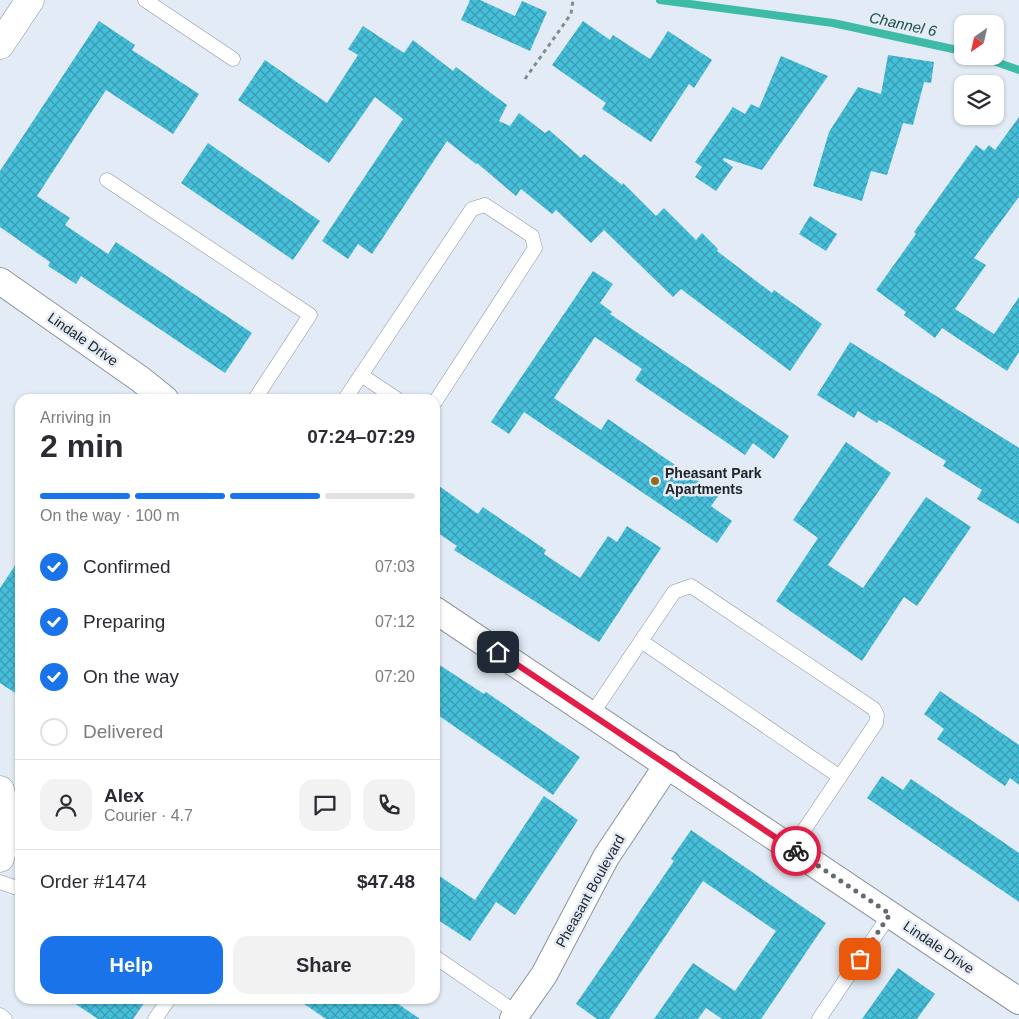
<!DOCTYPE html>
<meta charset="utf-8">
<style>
body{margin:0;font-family:Arial,sans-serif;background:#f2f2f3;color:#2b2b33;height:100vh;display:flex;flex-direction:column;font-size:19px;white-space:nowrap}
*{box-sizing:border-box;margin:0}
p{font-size:16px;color:#7c7c81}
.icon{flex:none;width:28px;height:28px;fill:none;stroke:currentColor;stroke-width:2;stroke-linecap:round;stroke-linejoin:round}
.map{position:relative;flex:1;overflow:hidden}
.sheet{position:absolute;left:15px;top:394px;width:425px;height:610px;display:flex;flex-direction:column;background:#fff;border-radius:15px;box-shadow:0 1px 4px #0004}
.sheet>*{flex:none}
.needle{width:32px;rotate:214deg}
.tools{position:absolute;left:954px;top:15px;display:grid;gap:10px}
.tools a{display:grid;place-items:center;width:50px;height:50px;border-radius:10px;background:#fff;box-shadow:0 1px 4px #0004;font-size:25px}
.pin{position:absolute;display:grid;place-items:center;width:42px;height:42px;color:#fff;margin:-21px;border-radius:10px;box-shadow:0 2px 8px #0006}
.courier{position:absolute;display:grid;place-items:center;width:50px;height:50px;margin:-25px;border:4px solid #e11d48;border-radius:50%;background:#fff;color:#222;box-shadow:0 1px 6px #0007}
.overview em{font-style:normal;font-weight:800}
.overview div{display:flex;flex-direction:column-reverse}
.overview{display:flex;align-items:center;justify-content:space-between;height:85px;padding:0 25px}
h1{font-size:32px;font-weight:800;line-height:38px}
.bar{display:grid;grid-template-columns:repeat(4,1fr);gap:8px 5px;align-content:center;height:60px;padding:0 25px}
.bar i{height:6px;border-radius:4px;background:#e1e1e2}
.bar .on{background:#1a73e8}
.bar p{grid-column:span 4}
.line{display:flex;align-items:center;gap:12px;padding:0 25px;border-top:1px solid #e1e1e2}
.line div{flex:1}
.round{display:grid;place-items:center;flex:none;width:52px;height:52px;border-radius:15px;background:#f2f2f3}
ol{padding:0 25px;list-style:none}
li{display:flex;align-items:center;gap:15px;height:55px}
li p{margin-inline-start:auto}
li .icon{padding:5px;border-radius:50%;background:#1a73e8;color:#fff;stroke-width:4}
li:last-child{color:#7c7c81}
li i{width:28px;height:28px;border:2px solid #e1e1e2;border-radius:50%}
.action{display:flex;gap:10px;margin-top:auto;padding:10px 25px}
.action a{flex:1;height:58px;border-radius:15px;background:#1a73e8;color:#fff;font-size:20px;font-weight:800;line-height:58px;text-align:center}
.action a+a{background:#f2f2f3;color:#2b2b33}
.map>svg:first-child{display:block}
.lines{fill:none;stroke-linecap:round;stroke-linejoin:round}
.stream{stroke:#3ebba7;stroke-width:8}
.building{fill:url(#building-cross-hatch)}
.service-casing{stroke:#8c949d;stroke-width:15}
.minor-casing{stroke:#8c949d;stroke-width:28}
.tertiary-casing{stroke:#8c949d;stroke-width:29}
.path{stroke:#858b92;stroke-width:3;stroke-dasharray:4 4;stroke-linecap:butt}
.service{stroke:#fff;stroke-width:14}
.minor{stroke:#fff;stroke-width:26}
.tertiary{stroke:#fff;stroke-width:28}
.done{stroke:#656a70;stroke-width:5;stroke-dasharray:0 9}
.route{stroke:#e11d48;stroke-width:6}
.poi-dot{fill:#976a18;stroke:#e3ecf6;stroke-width:2}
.labels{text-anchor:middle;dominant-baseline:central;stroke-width:5;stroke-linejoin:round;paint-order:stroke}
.street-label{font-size:14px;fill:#212428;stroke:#e3ecf6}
.poi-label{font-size:14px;font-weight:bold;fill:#212428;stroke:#e3ecf6;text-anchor:start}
.water-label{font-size:15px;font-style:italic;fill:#1c5047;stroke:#e3ecf6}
</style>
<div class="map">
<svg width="1019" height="1019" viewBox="0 0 1019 1019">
<defs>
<pattern id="building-cross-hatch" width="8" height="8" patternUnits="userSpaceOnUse" patternTransform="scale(1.25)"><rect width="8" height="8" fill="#46bfda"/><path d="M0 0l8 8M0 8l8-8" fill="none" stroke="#3a9bb1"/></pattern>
</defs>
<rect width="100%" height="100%" fill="#e3ecf6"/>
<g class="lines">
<g class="stream">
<path d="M 660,0 L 833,23 L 962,51"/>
<path d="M 979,56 L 1019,70"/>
</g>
</g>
<g class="building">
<path d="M 470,0 L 480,0 L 515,16 L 522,1 L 547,12 L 530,51 L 461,20 Z"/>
<path d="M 99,21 L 135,45 L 132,50 L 199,94 L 173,134 L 106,90 L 37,196 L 70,218 L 65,225 L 108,254 L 116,242 L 252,333 L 225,373 L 81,276 L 76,284 L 48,266 L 50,262 L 0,227 L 0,171 Z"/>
<path d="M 583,21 L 610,40 L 613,35 L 650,59 L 668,31 L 712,60 L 694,88 L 689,84 L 651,142 L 602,109 L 606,103 L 552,65 Z"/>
<path d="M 363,26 L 404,53 L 413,40 L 453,71 L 456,67 L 507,105 L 499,121 L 510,126 L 519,113 L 545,133 L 549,130 L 581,158 L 584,154 L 622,185 L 623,183 L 656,216 L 664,208 L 696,240 L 702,233 L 718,249 L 717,251 L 772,293 L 774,290 L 822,324 L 790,371 L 681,289 L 673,297 L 604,230 L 591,243 L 556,210 L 552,214 L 521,189 L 516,196 L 477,163 L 476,164 L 447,141 L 372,254 L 358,244 L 348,259 L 322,241 L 403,119 L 375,97 L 329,163 L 238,100 L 265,60 L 327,103 L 358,55 L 348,49 Z"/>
<path d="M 888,55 L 934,62 L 931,83 L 924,82 L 913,125 L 903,123 L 887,175 L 871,171 L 862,201 L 813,186 L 829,132 L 858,87 L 881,94 Z"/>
<path d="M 781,56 L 828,76 L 762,170 L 724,158 L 723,160 L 733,167 L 716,191 L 695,177 L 702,167 L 695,162 L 733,107 L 745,114 L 751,104 L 759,108 Z"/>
<path d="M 1019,117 L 1019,197 L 974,258 L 986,265 L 955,309 L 994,334 L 1019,297 L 1019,352 L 1007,371 L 942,328 L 935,338 L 904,315 L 906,312 L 876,290 L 916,234 L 914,232 L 976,145 L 984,151 L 989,145 L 995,150 Z"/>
<path d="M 208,143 L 320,221 L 293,260 L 181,183 Z"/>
<path d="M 810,216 L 837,234 L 826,251 L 799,234 Z"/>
<path d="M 593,271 L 613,284 L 600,303 L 612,312 L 610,314 L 789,436 L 774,459 L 753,443 L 745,455 L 635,380 L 642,369 L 595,337 L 554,398 L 601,430 L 608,419 L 719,495 L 711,506 L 732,521 L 717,543 L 524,412 L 509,434 L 491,422 Z"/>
<path d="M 850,342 L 1019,448 L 1019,524 L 977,499 L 982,490 L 943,466 L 946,461 L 879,420 L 877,423 L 858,411 L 854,418 L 817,395 Z"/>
<path d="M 846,442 L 891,473 L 828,565 L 863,588 L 926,497 L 971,527 L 917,606 L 904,597 L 862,661 L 776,601 L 818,538 L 793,520 Z"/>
<path d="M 435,483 L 478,514 L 483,507 L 546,550 L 544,554 L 580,578 L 608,536 L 617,542 L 627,526 L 661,548 L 599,642 L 454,550 L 457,546 L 435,531 Z"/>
<path d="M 20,558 L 20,696 L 0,683 L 0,588 Z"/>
<path d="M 435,662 L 484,694 L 486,692 L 580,757 L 553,795 L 435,713 Z"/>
<path d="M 940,691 L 1019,745 L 1019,785 L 1010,778 L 1005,786 L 937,739 L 944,729 L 924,714 Z"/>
<path d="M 882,776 L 903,790 L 911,779 L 1019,853 L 1019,902 L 867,798 Z"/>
<path d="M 544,796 L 578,820 L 515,915 L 496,902 L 470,941 L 435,918 L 435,873 L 475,900 Z"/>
<path d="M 691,830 L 826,923 L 761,1019 L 722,1019 L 706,1008 L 698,1019 L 654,1019 L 693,963 L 735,991 L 776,931 L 703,881 L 609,1019 L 597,1019 L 576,1004 L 674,861 L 671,859 Z"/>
<path d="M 898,968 L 935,994 L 917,1019 L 862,1019 Z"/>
<path d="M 68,999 L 147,999 L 133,1019 L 98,1019 Z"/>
<path d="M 297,999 L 391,999 L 420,1019 L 326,1019 Z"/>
</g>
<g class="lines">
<defs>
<g id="service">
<path d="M 145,0 L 233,59"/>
<path d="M 107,180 L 310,315 L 255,399"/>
<path d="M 361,375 L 397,399"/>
<path d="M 345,399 L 472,209 L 485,205 L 532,236 L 535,248 L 435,402"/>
<path d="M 641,641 L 840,777"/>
<path d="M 592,714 L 674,592 L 691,586 L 874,709 L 877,715 L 876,723 L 792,848"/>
<path d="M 0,882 L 20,889"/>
<path d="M 435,957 L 517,1013"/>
<path d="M 0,1015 L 5,1019"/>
<path d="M 155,1019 L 169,999"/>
<path d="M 819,1019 L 890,914"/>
</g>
<g id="minor">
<path d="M 0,281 L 140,379 L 165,399"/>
<path d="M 435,610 L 1019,1001"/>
<path d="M 513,1019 L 544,975 L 606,857 L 668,764"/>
</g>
<g id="tertiary">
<path d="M 0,45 L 30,0"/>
<path d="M 0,790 C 6,813 7,835 0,858"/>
</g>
</defs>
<use href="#service" class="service-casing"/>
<use href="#minor" class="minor-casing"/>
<use href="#tertiary" class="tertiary-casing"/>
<path class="path" d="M 525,79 L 571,14 L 573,0"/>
<use href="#service" class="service"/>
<use href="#minor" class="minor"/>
<use href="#tertiary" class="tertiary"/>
</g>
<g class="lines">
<path class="done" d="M 796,851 L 890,914 L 860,959"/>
<path class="route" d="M 498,652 L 796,851"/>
</g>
<circle class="poi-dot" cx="655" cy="481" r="5"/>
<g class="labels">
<g class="street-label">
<text transform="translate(83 339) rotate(35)">Lindale Drive</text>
<text transform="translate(590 891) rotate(-61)">Pheasant Boulevard</text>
<text transform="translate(939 947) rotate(34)">Lindale Drive</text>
</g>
<g class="poi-label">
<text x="665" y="473">Pheasant Park<tspan x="665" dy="16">Apartments</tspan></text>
</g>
<g class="water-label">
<text transform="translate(903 24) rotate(12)">Channel 6</text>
</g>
</g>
</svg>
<div class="tools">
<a><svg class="needle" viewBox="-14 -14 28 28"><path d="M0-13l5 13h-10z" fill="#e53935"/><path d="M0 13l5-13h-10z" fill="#7c7c81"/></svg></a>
<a><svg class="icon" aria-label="layers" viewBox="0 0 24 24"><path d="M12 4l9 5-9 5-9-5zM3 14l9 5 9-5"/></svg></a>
</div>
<div class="pin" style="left:860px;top:959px;background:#ea580c"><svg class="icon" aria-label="bag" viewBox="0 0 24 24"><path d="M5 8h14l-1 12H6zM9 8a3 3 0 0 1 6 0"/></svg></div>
<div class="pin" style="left:498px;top:652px;background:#1f2937"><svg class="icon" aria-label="home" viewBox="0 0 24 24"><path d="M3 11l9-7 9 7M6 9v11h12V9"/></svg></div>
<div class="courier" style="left:796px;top:851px"><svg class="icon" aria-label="bike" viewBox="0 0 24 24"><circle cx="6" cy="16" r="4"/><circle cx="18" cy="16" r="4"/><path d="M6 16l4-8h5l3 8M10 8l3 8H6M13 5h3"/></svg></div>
<section class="sheet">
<div class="overview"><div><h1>2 min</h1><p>Arriving in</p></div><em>07:24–07:29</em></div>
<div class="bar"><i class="on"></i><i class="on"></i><i class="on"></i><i></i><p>On the way · 100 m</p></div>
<ol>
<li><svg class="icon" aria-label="check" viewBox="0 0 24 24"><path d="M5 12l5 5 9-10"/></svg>Confirmed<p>07:03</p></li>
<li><svg class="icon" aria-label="check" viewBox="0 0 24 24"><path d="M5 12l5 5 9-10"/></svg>Preparing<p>07:12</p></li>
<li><svg class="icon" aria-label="check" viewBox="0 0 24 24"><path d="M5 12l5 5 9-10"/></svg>On the way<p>07:20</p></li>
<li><i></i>Delivered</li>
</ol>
<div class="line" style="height:90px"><a class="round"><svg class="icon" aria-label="person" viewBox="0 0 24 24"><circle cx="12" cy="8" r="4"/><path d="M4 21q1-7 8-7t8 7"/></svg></a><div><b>Alex</b><p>Courier · 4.7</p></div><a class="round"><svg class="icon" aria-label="chat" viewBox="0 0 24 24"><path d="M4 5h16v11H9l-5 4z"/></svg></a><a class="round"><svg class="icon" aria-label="phone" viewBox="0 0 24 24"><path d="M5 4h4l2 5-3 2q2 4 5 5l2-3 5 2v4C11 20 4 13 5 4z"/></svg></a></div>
<div class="line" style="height:65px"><div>Order #1474</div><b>$47.48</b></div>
<div class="action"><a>Help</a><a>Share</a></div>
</section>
</div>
